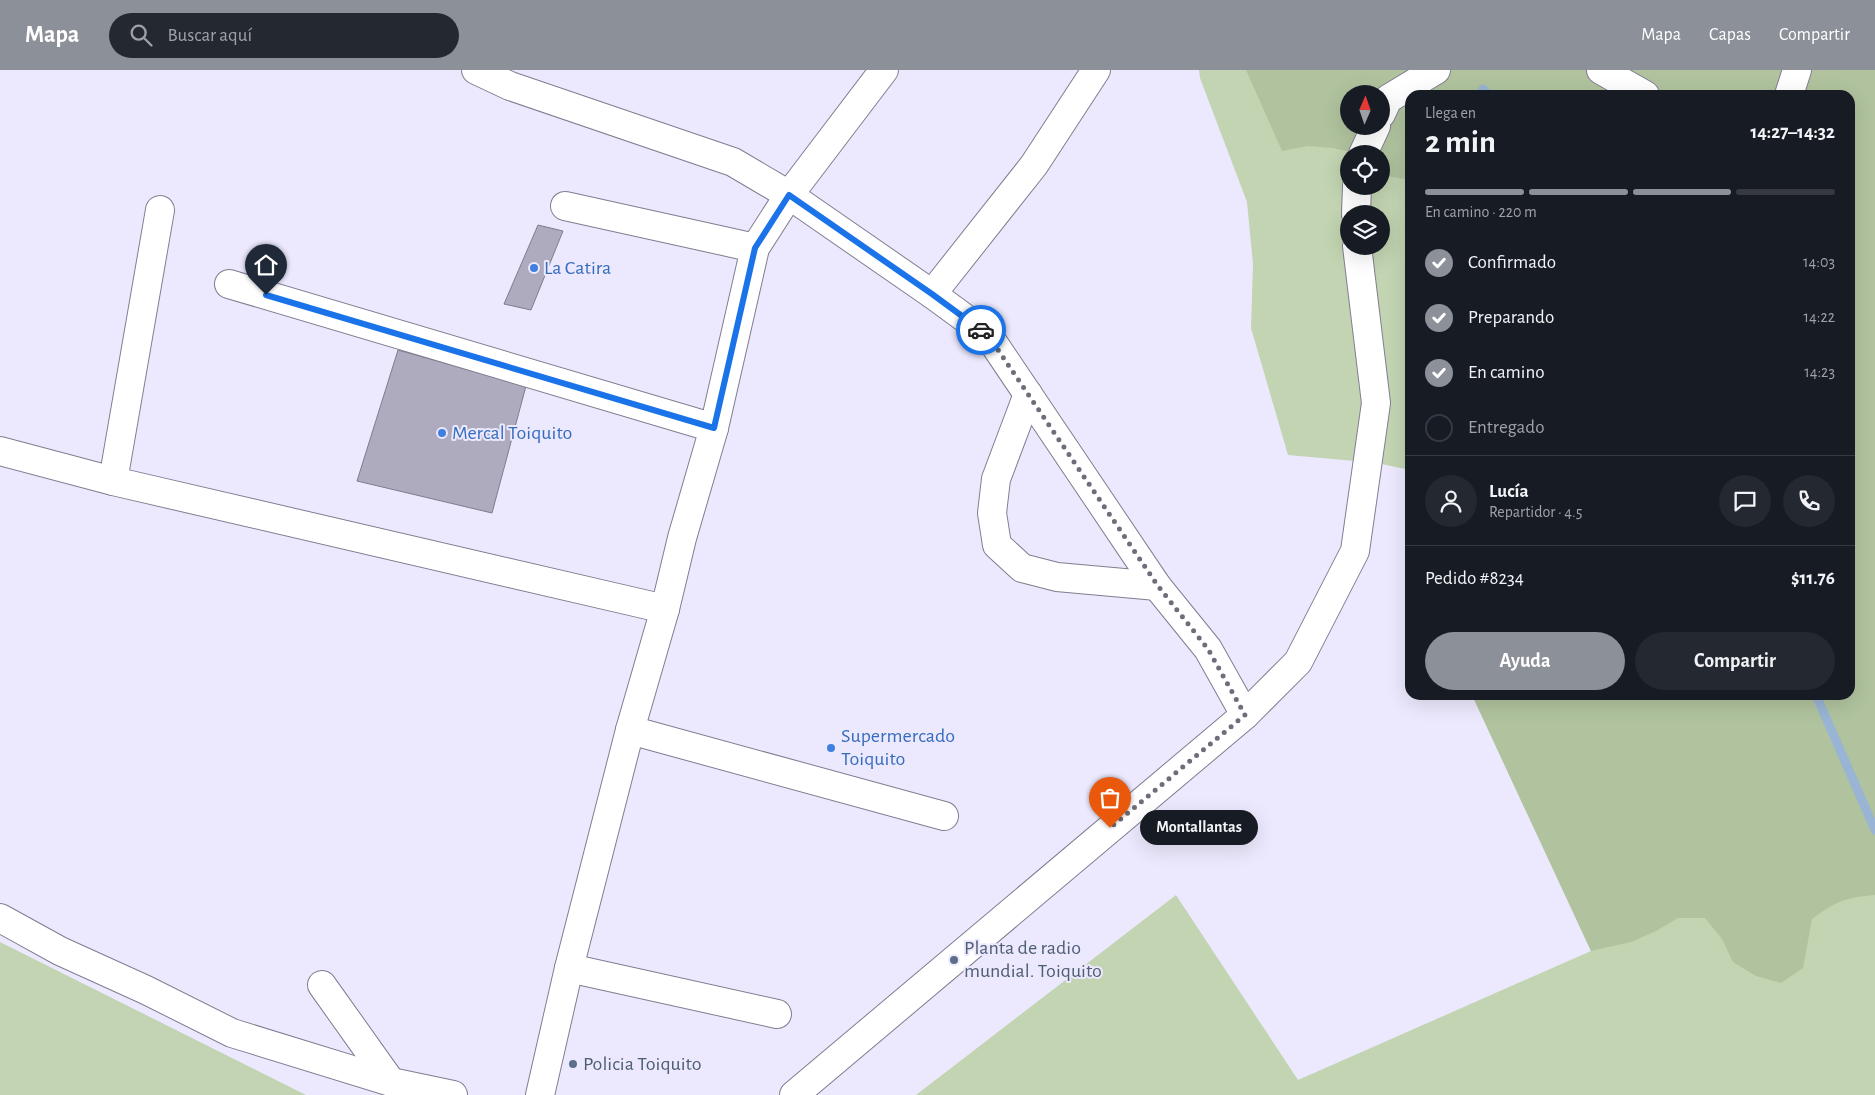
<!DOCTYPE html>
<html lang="es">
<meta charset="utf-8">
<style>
body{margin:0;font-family:"Alegreya Sans",sans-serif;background:#242831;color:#f1f3f6;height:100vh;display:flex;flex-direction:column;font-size:19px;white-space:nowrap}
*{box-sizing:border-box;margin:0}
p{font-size:16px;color:#9ea1a6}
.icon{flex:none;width:28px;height:28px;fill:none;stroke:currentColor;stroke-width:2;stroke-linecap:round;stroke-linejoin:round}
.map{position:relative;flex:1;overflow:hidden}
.side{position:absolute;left:1405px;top:20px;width:450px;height:610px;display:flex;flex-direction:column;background:#171b24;border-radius:15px;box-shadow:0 5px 20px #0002}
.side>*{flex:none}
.needle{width:32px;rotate:2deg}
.fabs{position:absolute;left:1340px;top:15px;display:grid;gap:10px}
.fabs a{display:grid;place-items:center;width:50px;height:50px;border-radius:50%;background:#171b24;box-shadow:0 5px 20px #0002;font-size:25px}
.pin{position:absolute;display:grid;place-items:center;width:42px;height:42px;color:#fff;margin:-51px -21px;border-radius:50% 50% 50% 0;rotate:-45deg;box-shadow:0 0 5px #0007}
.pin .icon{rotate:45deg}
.courier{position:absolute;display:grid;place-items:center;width:50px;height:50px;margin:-25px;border:4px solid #1a73e8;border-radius:50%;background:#fff;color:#222;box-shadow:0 1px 6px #0007}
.bubble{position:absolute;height:35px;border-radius:18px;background:#171b24;box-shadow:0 5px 20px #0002;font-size:16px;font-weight:600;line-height:35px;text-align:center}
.headline em{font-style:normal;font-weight:600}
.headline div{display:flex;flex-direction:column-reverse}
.headline{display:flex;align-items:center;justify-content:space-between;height:85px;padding:0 20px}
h1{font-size:32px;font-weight:600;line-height:38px}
.bar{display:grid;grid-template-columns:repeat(4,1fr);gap:8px 5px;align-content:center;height:60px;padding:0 20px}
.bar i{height:6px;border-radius:4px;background:#363941}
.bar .selected{background:#8c9099}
.bar p{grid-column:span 4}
.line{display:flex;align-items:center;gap:12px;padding:0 20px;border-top:1px solid #363941}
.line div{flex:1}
.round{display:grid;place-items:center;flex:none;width:52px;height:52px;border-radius:26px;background:#242831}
ol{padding:0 20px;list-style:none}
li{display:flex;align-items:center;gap:15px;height:55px}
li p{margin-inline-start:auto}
li .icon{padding:5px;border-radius:50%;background:#8c9099;color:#fff;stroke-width:4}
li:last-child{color:#9ea1a6}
li i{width:28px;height:28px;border:2px solid #363941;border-radius:50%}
.action{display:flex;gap:10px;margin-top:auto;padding:10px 20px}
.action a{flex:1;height:58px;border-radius:30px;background:#8c9099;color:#fff;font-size:20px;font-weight:600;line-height:58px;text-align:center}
.action a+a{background:#242831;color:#f1f3f6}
header{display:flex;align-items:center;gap:30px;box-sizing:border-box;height:70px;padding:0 25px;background:#8c9099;color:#fff}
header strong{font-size:24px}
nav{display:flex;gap:28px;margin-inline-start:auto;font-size:18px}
.search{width:350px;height:45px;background:#242831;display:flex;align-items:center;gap:12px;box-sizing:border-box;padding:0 18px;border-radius:28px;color:#9ea1a6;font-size:19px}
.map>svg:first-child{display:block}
.green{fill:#c2d4b1;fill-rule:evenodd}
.forest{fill:#b0c39e;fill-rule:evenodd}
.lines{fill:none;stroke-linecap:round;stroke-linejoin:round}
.stream{stroke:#99b4d4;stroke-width:9}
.building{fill:#aeabbf;stroke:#7e7c8e}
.minor-casing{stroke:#807d90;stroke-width:30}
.minor{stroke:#fff;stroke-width:28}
.done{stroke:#6f6d79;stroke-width:5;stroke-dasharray:0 9}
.route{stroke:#1a73e8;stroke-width:6}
.shop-dot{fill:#3f7fe0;stroke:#ece9fe;stroke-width:2}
.service-dot{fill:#5c6f8a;stroke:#ece9fe;stroke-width:2}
.labels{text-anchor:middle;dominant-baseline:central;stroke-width:4;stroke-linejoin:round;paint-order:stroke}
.shop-label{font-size:20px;fill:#366cbe;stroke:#ece9fe;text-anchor:start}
.service-label{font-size:20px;fill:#4e5e75;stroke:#ece9fe;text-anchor:start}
</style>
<header>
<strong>Mapa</strong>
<div class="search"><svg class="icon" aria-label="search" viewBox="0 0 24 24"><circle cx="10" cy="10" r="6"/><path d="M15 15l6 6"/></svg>Buscar aquí</div>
<nav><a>Mapa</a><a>Capas</a><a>Compartir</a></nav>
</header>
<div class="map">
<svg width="1875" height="1025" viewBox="0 0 1875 1025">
<rect width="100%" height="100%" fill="#ece9fe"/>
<g class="green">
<path d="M 1199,0 L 1875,0 L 1875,1025 L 916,1025 L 1176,825 L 1298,1010 L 1591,881 L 1472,625 L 1850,625 L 1850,25 L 1410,25 L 1410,400 L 1377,393 L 1288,385 L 1251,258 L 1253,194 L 1247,132 L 1200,8 ZM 1349,24 L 1381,24 L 1381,56 L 1349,56 ZM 1349,84 L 1381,84 L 1381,116 L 1349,116 ZM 1349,144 L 1381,144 L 1381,176 L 1349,176 Z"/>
<path d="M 0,872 L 306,1025 L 0,1025 Z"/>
</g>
<path class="forest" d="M 1246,0 L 1875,0 L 1875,825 C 1846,827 1835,832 1812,849 L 1803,898 L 1781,913 L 1756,906 L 1733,892 L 1722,869 L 1705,848 L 1678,848 L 1656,861 L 1631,872 L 1591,881 L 1472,625 L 1850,625 L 1850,25 L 1410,25 L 1410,110 L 1381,105 L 1381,84 L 1359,84 L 1333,78 L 1308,76 L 1282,81 ZM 1349,24 L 1381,24 L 1381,56 L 1349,56 Z"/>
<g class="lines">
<g class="stream">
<path d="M 1483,19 L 1488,25"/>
<path d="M 1816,625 L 1875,760"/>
</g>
</g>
<g class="building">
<path d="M 538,155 L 563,161 L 531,240 L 504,234 Z"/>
<path d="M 398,280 L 526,316 L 492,443 L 357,411 Z"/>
</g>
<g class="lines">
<defs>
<g id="minor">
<path d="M 476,0 L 510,16 L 733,92 L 789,125 L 932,224 L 988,265 L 1157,516 L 1208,579 L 1245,645"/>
<path d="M 1601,0 L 1645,25"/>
<path d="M 1789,25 L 1797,0"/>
<path d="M 1381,44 L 1388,29 L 1436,0"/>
<path d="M 1363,84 L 1376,56"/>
<path d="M 565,136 L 755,178"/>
<path d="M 1356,144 L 1357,116"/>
<path d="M 229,214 L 714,358"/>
<path d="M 932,224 L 1034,95 L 1096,0"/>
<path d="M 1028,324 L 996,409 L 992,443 L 997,475 L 1022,498 L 1057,507 L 1157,516"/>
<path d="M 0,381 L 113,411 L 665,539"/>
<path d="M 113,411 L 160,140"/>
<path d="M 630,660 L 944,746"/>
<path d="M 0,848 L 60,881 L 146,920 L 232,963 L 391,1012 L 453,1025"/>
<path d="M 569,898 L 777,944"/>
<path d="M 322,915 L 391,1012"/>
<path d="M 540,1025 L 569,898 L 630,660 L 665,539 L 682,468 L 714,358 L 755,178 L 789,125 L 884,0"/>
<path d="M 794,1025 L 1245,645 L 1298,592 L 1355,481 L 1376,333 L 1357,176"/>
</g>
</defs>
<use href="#minor" class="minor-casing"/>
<use href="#minor" class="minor"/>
</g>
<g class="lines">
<path class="done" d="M 981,260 L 988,265 L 1158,516 L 1208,579 L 1245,645 L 1110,758"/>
<path class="route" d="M 266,225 L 714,358 L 755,178 L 789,125 L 932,224 L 981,260"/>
</g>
<g class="shop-dot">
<circle cx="534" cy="198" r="5"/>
<circle cx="442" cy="363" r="5"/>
<circle cx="831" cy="678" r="5"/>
</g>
<g class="service-dot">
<circle cx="954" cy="890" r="5"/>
<circle cx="573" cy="994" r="5"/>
</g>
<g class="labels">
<g class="shop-label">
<text x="544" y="198">La Catira</text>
<text x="452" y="363">Mercal Toiquito</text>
<text x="841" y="666">Supermercado<tspan x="841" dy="23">Toiquito</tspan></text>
</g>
<g class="service-label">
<text x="964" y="878">Planta de radio<tspan x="964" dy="23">mundial. Toiquito</tspan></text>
<text x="583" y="994">Policia Toiquito</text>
</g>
</g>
</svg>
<div class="fabs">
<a><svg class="needle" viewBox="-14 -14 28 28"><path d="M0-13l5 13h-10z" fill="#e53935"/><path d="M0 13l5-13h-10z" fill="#9ea1a6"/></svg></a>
<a><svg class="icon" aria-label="locate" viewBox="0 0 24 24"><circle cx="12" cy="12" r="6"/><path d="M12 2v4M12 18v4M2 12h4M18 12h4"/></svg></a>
<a><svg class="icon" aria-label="layers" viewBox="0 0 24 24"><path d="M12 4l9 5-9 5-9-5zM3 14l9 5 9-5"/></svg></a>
</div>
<div class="pin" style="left:1110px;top:758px;background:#ea580c"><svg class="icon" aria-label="bag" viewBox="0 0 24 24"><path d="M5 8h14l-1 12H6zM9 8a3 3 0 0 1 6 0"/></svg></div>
<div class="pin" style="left:266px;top:225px;background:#1f2937"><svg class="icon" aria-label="home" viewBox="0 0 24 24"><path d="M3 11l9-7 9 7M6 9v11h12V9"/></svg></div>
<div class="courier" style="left:981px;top:260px"><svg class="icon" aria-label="car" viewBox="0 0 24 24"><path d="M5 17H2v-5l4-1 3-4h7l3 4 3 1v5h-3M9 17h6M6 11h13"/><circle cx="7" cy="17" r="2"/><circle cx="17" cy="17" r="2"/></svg></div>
<div class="bubble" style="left:1140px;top:740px;width:118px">Montallantas</div>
<section class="side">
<div class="headline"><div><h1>2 min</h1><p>Llega en</p></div><em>14:27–14:32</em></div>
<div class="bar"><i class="selected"></i><i class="selected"></i><i class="selected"></i><i></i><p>En camino · 220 m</p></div>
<ol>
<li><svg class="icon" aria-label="check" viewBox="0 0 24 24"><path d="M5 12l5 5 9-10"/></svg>Confirmado<p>14:03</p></li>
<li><svg class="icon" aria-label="check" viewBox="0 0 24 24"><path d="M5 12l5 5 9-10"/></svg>Preparando<p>14:22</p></li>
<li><svg class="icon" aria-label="check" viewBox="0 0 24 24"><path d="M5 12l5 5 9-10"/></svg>En camino<p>14:23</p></li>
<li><i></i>Entregado</li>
</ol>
<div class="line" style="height:90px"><a class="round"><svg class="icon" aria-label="person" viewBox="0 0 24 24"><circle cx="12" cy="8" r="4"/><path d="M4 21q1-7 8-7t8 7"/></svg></a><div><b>Lucía</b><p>Repartidor · 4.5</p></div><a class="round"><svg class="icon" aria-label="chat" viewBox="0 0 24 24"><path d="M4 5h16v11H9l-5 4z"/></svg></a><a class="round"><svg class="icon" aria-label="phone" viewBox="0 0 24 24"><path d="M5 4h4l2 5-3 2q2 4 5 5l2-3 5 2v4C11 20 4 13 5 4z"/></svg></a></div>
<div class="line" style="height:65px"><div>Pedido #8234</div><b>$11.76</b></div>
<div class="action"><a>Ayuda</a><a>Compartir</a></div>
</section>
</div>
